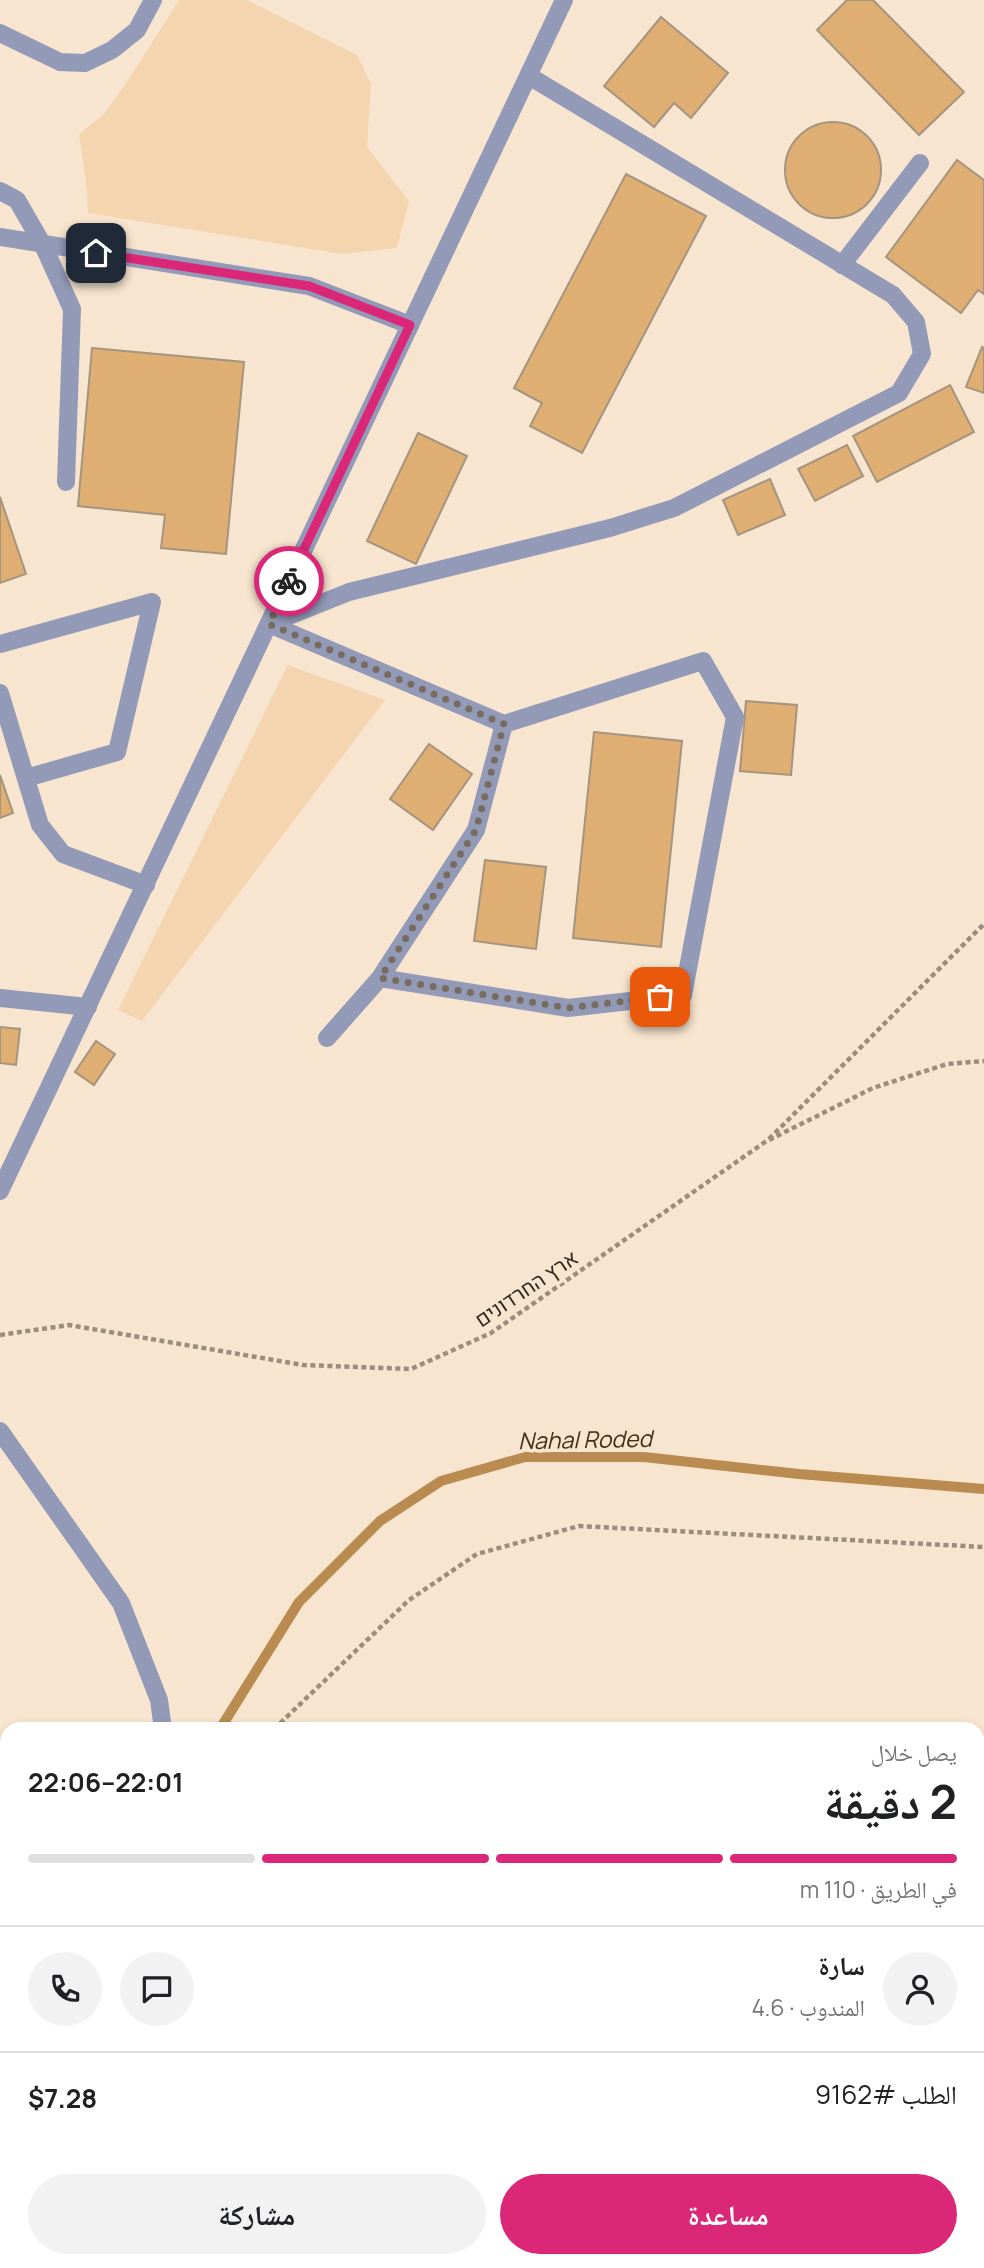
<!DOCTYPE html>
<html lang="ar">
<meta charset="utf-8">
<style>
body{margin:0;font-family:Manrope,"Noto Naskh Arabic",Heebo,sans-serif;background:#f2f2f2;color:#202124;direction:rtl;height:100vh;display:flex;flex-direction:column;font-size:26px;white-space:nowrap}
*{box-sizing:border-box;margin:0}
p{font-size:23px;color:#757577}
.icon{flex:none;width:38px;height:38px;fill:none;stroke:currentColor;stroke-width:2;stroke-linecap:round;stroke-linejoin:round}
.map{position:relative;flex:1;overflow:hidden;direction:ltr}
.panel{position:absolute;left:0px;top:1722px;width:985px;height:546px;display:flex;flex-direction:column;background:#fff;border-radius:21px 21px 0 0;box-shadow:0 4px 10px #0003;direction:rtl}
.panel>*{flex:none}
.pin{position:absolute;display:grid;place-items:center;width:60px;height:60px;color:#fff;margin:-30px;border-radius:14px;box-shadow:0 4px 10px #0006}
.courier{position:absolute;display:grid;place-items:center;width:70px;height:70px;margin:-35px;border:5px solid #db2777;border-radius:50%;background:#fff;color:#222;box-shadow:0 2px 9px #0007}
.overview em{font-style:normal;font-weight:700}
.overview div{display:flex;flex-direction:column-reverse}
.overview{display:flex;align-items:center;justify-content:space-between;height:119px;padding:0 28px}
h1{font-size:46px;font-weight:700;line-height:52px}
.bar{display:grid;grid-template-columns:repeat(4,1fr);gap:10px 7px;align-content:center;height:84px;padding:0 28px}
.bar i{height:9px;border-radius:5px;background:#e0e0e0}
.bar .active{background:#db2777}
.bar p{grid-column:span 4}
.line{display:flex;align-items:center;gap:18px;padding:0 28px;border-top:2px solid #e0e0e0}
.line div{flex:1}
.round{display:grid;place-items:center;flex:none;width:74px;height:74px;border-radius:37px;background:#f2f2f2}
.button{display:flex;gap:14px;margin-top:auto;padding:14px 28px}
.button a{flex:1;height:80px;border-radius:42px;background:#db2777;color:#fff;font-size:28px;font-weight:700;line-height:80px;text-align:center}
.button a+a{background:#f2f2f2;color:#202124}
.map>svg:first-child{display:block}
.green{fill:#f4d5b0}
.lines{fill:none;stroke-linecap:round;stroke-linejoin:round}
.stream{stroke:#b98b51;stroke-width:10}
.building{fill:#deae73;stroke:#a5947f;stroke-width:2}
.path{stroke:#9b8d7d;stroke-width:4.5;stroke-dasharray:5 3.5;stroke-linecap:butt}
.minor{stroke:#939ab7;stroke-width:18}
.highway{stroke:#384279;stroke-width:21}
.done{stroke:#776c5f;stroke-width:7;stroke-dasharray:0 12.6}
.route{stroke:#db2777;stroke-width:9}
.labels{text-anchor:middle;dominant-baseline:central;stroke-width:7;stroke-linejoin:round;paint-order:stroke}
.street-label{font-size:21px;fill:#322b22;stroke:#f8e5cf}
.water-label{font-size:23px;font-style:italic;fill:#442f15;stroke:#f8e5cf}
</style>
<div class="map">
<svg width="984" height="2268" viewBox="0 0 984 2268">
<rect width="100%" height="100%" fill="#f8e5cf"/>
<g class="green">
<path d="M 179,0 L 247,0 L 357,55 L 371,84 L 367,147 L 409,201 L 397,248 L 342,254 L 88,213 L 87,189 L 79,134 L 104,114 L 127,82 Z"/>
<path d="M 288,665 L 385,700 L 142,1021 L 118,1010 Z"/>
</g>
<g class="lines">
<g class="stream">
<path d="M 220,1729 L 299,1602 L 380,1521 L 441,1481 L 525,1457 L 644,1457 L 799,1474 L 984,1489"/>
<path d="M 0,2080 L 7,2071"/>
</g>
</g>
<g class="building">
<path d="M 847,0 L 873,0 L 964,92 L 919,135 L 817,30 Z"/>
<path d="M 661,17 L 728,73 L 691,118 L 674,103 L 654,127 L 604,86 Z"/>
<circle cx="833" cy="170" r="48"/>
<path d="M 957,160 L 984,180 L 984,294 L 978,290 L 961,313 L 886,257 Z"/>
<path d="M 626,174 L 706,216 L 582,453 L 530,426 L 542,403 L 514,388 Z"/>
<path d="M 982,347 L 984,348 L 984,393 L 966,387 Z"/>
<path d="M 92,348 L 244,362 L 226,554 L 161,548 L 165,515 L 78,506 Z"/>
<path d="M 950,385 L 974,432 L 877,482 L 853,436 Z"/>
<path d="M 418,433 L 467,456 L 416,564 L 367,541 Z"/>
<path d="M 847,445 L 863,476 L 815,501 L 798,469 Z"/>
<path d="M 770,479 L 785,515 L 738,535 L 723,500 Z"/>
<path d="M 0,497 L 26,574 L 0,583 Z"/>
<path d="M 746,701 L 797,705 L 791,775 L 740,771 Z"/>
<path d="M 594,732 L 682,741 L 661,947 L 573,938 Z"/>
<path d="M 429,744 L 472,774 L 433,830 L 390,799 Z"/>
<path d="M 0,775 L 13,813 L 0,818 Z"/>
<path d="M 485,860 L 546,867 L 536,949 L 474,941 Z"/>
<path d="M 0,1027 L 20,1029 L 16,1065 L 0,1063 Z"/>
<path d="M 96,1041 L 115,1054 L 94,1085 L 75,1072 Z"/>
</g>
<g class="lines">
<g class="path">
<path d="M 769,1139 L 984,924"/>
<path d="M 0,1335 L 69,1325 L 303,1365 L 411,1369 L 491,1333 L 765,1142 L 873,1088 L 947,1064 L 984,1061"/>
<path d="M 274,1729 L 409,1600 L 477,1554 L 579,1526 L 984,1547"/>
<path d="M 978,2215 L 984,2216"/>
</g>
<g class="minor">
<path d="M 0,33 L 60,62 L 85,63 L 112,50 L 137,30 L 153,0"/>
<path d="M 0,191 L 17,200 L 43,245 L 72,309 L 66,482"/>
<path d="M 0,237 L 309,286 L 410,325"/>
<path d="M 842,265 L 920,163"/>
<path d="M 269,624 L 349,592 L 610,528 L 674,508 L 899,393 L 922,354 L 916,322 L 893,295 L 529,76"/>
<path d="M 269,624 L 504,724 L 703,661 L 735,717 L 683,995 L 568,1008 L 380,978 L 327,1038"/>
<path d="M 0,644 L 152,602 L 117,752 L 26,778"/>
<path d="M 0,693 L 40,825 L 63,854 L 146,885"/>
<path d="M 380,978 L 476,830 L 504,724"/>
<path d="M 0,998 L 88,1007"/>
<path d="M 0,1191 L 564,0"/>
<path d="M 0,1431 L 121,1603 L 159,1700 L 163,1729"/>
<path d="M 0,2191 L 7,2175"/>
</g>
<g class="highway">
<path d="M 0,1818 L 7,1819"/>
<path d="M 0,1871 L 7,1873"/>
<path d="M 978,1975 L 984,1976"/>
<path d="M 978,2034 L 984,2034"/>
</g>
</g>
<g class="lines">
<path class="done" d="M 289,581 L 269,624 L 504,724 L 476,830 L 380,978 L 568,1008 L 660,997"/>
<path class="route" d="M 96,253 L 309,286 L 410,325 L 289,581"/>
</g>
<g class="labels">
<g class="street-label">
<text transform="translate(526 1288) rotate(-34)">ארץ החרדונים</text>
</g>
<g class="water-label">
<text transform="translate(585 1439) rotate(-1)">Nahal Roded</text>
</g>
</g>
</svg>
<div class="pin" style="left:660px;top:997px;background:#ea580c"><svg class="icon" aria-label="bag" viewBox="0 0 24 24"><path d="M5 8h14l-1 12H6zM9 8a3 3 0 0 1 6 0"/></svg></div>
<div class="pin" style="left:96px;top:253px;background:#1f2937"><svg class="icon" aria-label="home" viewBox="0 0 24 24"><path d="M3 11l9-7 9 7M6 9v11h12V9"/></svg></div>
<div class="courier" style="left:289px;top:581px"><svg class="icon" aria-label="bike" viewBox="0 0 24 24"><circle cx="6" cy="16" r="4"/><circle cx="18" cy="16" r="4"/><path d="M6 16l4-8h5l3 8M10 8l3 8H6M13 5h3"/></svg></div>
<section class="panel">
<div class="overview"><div><h1>2 دقيقة</h1><p>يصل خلال</p></div><em>22:01–22:06</em></div>
<div class="bar"><i class="active"></i><i class="active"></i><i class="active"></i><i></i><p>في الطريق · 110 m</p></div>
<div class="line" style="height:126px"><a class="round"><svg class="icon" aria-label="person" viewBox="0 0 24 24"><circle cx="12" cy="8" r="4"/><path d="M4 21q1-7 8-7t8 7"/></svg></a><div><b>سارة</b><p>المندوب · 4.6</p></div><a class="round"><svg class="icon" aria-label="chat" viewBox="0 0 24 24"><path d="M4 5h16v11H9l-5 4z"/></svg></a><a class="round"><svg class="icon" aria-label="phone" viewBox="0 0 24 24"><path d="M5 4h4l2 5-3 2q2 4 5 5l2-3 5 2v4C11 20 4 13 5 4z"/></svg></a></div>
<div class="line" style="height:91px"><div>الطلب #9162</div><b>$7.28</b></div>
<div class="button"><a>مساعدة</a><a>مشاركة</a></div>
</section>
</div>
